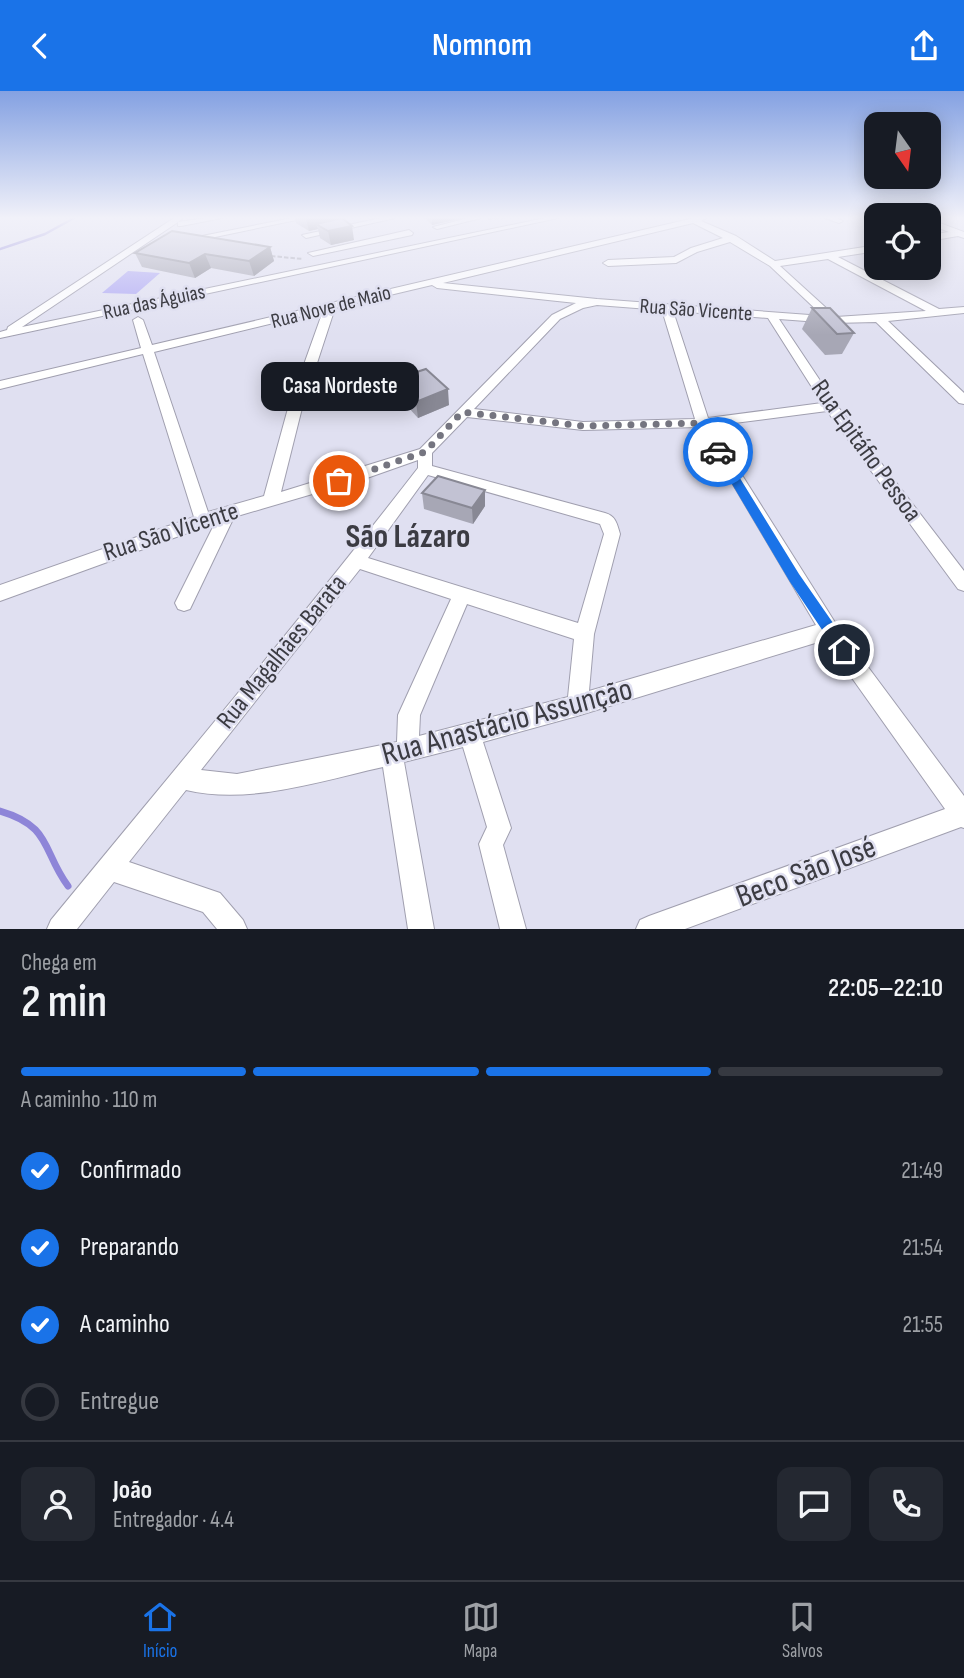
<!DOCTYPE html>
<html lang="pt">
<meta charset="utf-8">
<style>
body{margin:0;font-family:"Sofia Sans Condensed",sans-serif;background:#242831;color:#f1f3f6;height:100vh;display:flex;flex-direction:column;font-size:26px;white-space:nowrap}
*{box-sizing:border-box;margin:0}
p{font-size:23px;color:#9ea1a6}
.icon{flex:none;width:38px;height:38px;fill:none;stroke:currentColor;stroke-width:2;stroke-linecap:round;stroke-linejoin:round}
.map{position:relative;height:838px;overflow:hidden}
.sheet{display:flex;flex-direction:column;background:#171b24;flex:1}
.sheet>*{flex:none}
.needle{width:46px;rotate:166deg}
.tools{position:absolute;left:864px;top:21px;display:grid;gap:14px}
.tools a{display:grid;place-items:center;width:77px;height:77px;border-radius:14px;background:#171b24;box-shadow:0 4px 18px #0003;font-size:35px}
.pin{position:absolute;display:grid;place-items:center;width:60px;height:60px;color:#fff;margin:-30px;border:4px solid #fff;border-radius:50%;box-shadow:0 2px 7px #0007}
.courier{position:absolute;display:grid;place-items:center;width:70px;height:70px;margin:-35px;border:5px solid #1a73e8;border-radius:50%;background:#fff;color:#222;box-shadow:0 2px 9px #0007}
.bubble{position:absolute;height:49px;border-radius:14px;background:#171b24;box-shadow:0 4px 18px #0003;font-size:23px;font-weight:600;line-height:49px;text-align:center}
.headline em{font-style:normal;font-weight:600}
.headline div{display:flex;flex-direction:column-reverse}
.headline{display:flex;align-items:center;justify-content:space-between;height:119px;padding:0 21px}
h1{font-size:46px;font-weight:600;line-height:52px}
.bar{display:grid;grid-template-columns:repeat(4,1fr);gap:10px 7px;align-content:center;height:84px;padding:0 21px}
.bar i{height:9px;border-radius:5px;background:#363941}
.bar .active{background:#1a73e8}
.bar p{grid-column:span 4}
.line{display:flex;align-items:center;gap:18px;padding:0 21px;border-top:2px solid #363941}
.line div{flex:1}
.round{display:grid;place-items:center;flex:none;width:74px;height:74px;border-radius:14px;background:#242831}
ol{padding:0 21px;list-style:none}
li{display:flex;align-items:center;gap:21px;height:77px}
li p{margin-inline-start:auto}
li .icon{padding:7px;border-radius:50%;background:#1a73e8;color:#fff;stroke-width:4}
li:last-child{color:#9ea1a6}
li i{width:38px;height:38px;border:4px solid #363941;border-radius:50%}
header{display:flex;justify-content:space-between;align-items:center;height:91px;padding:0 21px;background:#1a73e8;color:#fff;font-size:32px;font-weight:600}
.dock{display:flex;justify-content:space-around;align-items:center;height:98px;border-top:2px solid #363941;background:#171b24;font-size:19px;color:#9ea1a6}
.dock a{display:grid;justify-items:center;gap:4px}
.dock .active{color:#1a73e8}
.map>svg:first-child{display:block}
.green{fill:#afa9f4}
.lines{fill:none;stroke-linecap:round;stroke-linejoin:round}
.stream-far1{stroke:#8e85d8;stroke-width:2.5}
.stream{stroke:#8e85d8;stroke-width:7}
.minor-casing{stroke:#a09faf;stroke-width:2}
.path{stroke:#a5a5b2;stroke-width:2;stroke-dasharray:4.5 2;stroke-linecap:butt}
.minor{fill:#fff;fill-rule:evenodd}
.wall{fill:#a7a7b5}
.shaded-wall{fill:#888894}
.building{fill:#c2c2d3;stroke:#888894;stroke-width:2}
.route{fill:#1a73e8}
.done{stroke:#757580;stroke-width:7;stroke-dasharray:0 12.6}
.labels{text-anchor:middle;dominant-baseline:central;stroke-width:5;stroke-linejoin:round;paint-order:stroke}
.far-street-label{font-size:21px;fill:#3c3c43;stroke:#e0e0f1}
.street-label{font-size:26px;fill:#3c3c43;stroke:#e0e0f1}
.near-street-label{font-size:32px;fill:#3c3c43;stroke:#e0e0f1}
.district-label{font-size:33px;font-weight:bold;fill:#3c3c43;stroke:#e0e0f1}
</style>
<header><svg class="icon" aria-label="back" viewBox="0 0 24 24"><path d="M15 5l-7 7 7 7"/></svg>Nomnom<svg class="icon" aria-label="share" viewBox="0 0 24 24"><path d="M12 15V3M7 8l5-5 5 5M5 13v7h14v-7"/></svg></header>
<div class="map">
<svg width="964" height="838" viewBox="0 0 964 838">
<rect width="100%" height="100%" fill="#e0e0f1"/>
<path class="green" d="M 128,180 L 160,182 L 136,203 L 102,202 Z"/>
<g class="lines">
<path class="stream-far1" d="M 0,158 L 45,143 L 74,127"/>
<path class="stream" d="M 0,720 C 52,735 42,760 68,795"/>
<defs>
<g id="minor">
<path d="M 174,127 L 183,127 L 178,131 L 206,127 L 222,127 L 181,135 L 178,135 L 178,131 L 22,236 L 545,127 L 558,127 L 0,247 L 0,241 L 7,239 L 8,236 Z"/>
<path d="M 292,127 L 306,127 L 191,151 L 187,148 Z"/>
<path d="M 381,127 L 395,127 L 306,147 L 302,144 Z"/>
<path d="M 468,127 L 481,127 L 437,138 L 433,136 Z"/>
<path d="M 694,127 L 706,127 L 701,130 L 736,145 L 775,170 L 877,154 L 877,160 L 838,166 L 939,218 L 964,216 L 964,222 L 888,230 L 964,302 L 964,313 L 959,312 L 876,231 L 833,232 L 779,228 L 835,312 L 964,480 L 964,500 L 958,498 L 827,320 L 711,335 L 836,533 L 964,705 L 964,737 L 961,736 L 685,838 L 636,838 L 640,829 L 649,825 L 945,718 L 825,549 L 577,625 L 483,651 L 511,737 L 503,754 L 526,838 L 500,838 L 479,753 L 487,736 L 463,656 L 404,671 L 434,838 L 408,838 L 383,676 C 320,690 250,714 186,699 L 129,771 L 220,802 L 243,829 L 247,838 L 217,838 L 203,821 L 114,791 L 77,838 L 47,838 L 51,829 C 174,679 299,531 418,377 L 418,369 L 367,387 L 234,426 L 190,518 L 184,520 L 178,518 L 175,512 L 215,432 L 0,510 L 0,494 L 194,426 L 143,263 L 0,298 L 0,290 L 141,257 L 133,229 L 138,226 L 143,229 L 152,254 ZM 693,132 L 723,147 L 691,157 L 674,166 L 608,169 L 603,172 L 608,175 L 676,172 L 697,161 L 730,151 L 770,175 L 823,225 L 597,208 L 443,192 ZM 828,168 L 926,220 L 836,226 L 780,175 ZM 432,194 L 437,197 L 576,212 L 552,224 L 420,358 L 281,401 L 301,321 L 335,217 ZM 597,214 L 662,219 L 695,328 L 583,331 L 474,318 L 560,228 L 583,217 ZM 323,220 L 287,321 L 264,405 L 208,421 L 154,261 ZM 673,220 L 768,227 L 822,312 L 708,327 ZM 467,326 L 583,339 L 699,336 L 816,534 L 589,600 L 594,543 L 620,443 C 617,433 616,425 605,422 L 432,375 L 432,362 ZM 428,384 L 600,433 L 604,443 L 578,532 L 368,467 ZM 360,478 L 451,508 L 398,624 L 397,651 L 237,683 L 201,679 ZM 467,513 L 574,548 L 568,606 L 419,645 L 420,624 Z"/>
<path d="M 825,127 L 836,127 L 843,130 L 839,132 Z"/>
<path d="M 868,127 L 877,127 L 877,130 L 869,129 Z"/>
<path d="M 929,128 L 964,141 L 964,147 L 958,145 L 929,150 L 929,144 L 949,141 L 929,133 Z"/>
<path d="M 409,139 L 413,142 L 412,144 L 313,165 L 308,162 Z"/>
</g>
</defs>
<use href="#minor" class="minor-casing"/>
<g class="path">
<path d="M 488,128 L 504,127"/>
<path d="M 929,164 L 937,167"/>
<path d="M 271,165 L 303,168"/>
</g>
<use href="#minor" class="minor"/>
</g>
<g class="wall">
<path d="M 295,127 L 335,127 L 335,129 L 354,149 L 331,154 L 320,147 L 318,138 L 309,140 L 296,132 Z"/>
<path d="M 425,127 L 463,127 L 432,134 Z"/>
<path d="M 270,156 L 274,170 L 254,185 L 211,177 L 195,187 L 142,176 L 135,162 Z"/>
<path d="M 812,217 L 854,242 L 842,263 L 825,264 L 802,238 Z"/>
<path d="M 395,288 L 449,314 L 418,327 L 397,304 Z"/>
<path d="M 422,402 L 485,415 L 473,433 L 424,418 Z"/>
</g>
<g class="shaded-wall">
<path d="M 314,127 L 335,127 L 337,134 L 316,133 L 318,138 L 309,140 L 306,128 Z"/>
<path d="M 432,127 L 463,127 L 432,134 Z"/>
<path d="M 352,135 L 354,149 L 331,154 L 328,140 Z"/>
<path d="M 270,156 L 274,170 L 254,185 L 249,170 Z"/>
<path d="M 205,163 L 211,177 L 195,187 L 189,172 Z"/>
<path d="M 448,298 L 449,314 L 418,327 L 416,311 Z"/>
<path d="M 485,399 L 485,415 L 473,433 L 472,417 Z"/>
</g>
<g class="building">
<path d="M 342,127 L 352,135 L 328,140 L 316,133 Z"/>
<path d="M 172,140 L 270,156 L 249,170 L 205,163 L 189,172 L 135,162 Z"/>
<path d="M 812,217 L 830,217 L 854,242 L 837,243 Z"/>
<path d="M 426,278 L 448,298 L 416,311 L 395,288 Z"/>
<path d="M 438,385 L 485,399 L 472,417 L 422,402 Z"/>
</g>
<linearGradient id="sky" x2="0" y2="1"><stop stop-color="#84a1e2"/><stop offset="0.52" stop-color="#f1f1f9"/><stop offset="1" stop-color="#f1f1f9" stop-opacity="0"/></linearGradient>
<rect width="964" height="244" fill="url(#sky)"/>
<path class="route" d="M 714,358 L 722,358 L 799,483 L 849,555 L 849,564 L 839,564 L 790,491 L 713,361 Z"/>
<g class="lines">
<path class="done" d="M 339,390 L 425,361 L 462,321 L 583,335 L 703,332 L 718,361"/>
</g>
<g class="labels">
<g class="far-street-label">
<text transform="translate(154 211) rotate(-12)">Rua das Águias</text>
<text transform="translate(331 216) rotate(-14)">Rua Nove de Maio</text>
<text transform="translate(696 219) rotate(4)">Rua São Vicente</text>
</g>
<g class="street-label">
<text transform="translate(866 360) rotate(54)">Rua Epitáfio Pessoa</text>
<text transform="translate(171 441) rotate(-18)">Rua São Vicente</text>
<text transform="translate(282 561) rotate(-51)">Rua Magalhães Barata</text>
</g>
<g class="near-street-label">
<text transform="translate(507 631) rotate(-15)">Rua Anastácio Assunção</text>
<text transform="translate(806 781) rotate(-21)">Beco São José</text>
</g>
<g class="district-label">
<text x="408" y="446">São Lázaro</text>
</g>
</g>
</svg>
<div class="tools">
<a><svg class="needle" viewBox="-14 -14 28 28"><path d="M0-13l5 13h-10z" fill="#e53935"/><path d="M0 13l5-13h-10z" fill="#9ea1a6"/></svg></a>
<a><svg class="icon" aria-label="locate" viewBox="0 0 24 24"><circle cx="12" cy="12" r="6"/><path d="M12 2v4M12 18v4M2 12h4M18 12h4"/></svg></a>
</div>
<div class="pin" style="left:339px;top:390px;background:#ea580c"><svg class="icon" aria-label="bag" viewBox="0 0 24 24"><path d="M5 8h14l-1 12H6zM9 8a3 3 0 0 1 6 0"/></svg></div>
<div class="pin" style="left:844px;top:559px;background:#1f2937"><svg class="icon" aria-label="home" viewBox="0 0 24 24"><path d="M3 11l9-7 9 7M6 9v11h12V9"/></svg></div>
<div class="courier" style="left:718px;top:361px"><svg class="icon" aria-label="car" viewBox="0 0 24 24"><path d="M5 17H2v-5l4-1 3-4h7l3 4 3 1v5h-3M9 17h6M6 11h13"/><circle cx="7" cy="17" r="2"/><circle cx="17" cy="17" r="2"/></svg></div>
<div class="bubble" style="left:261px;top:271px;width:158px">Casa Nordeste</div>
</div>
<section class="sheet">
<div class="headline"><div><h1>2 min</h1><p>Chega em</p></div><em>22:05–22:10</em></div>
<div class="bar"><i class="active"></i><i class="active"></i><i class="active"></i><i></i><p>A caminho · 110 m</p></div>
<ol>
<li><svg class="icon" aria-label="check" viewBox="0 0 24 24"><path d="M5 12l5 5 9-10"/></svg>Confirmado<p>21:49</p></li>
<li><svg class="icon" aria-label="check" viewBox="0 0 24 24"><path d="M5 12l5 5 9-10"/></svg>Preparando<p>21:54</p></li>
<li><svg class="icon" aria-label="check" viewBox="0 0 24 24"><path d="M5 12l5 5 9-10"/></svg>A caminho<p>21:55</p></li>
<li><i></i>Entregue</li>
</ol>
<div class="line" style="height:126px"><a class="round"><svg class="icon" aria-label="person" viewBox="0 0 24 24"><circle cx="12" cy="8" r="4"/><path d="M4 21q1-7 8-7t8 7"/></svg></a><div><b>João</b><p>Entregador · 4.4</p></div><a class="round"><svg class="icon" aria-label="chat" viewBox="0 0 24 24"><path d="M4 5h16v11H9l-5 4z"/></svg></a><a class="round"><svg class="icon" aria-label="phone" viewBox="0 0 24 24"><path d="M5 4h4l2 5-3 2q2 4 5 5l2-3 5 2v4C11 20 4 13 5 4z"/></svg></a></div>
</section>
<nav class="dock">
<a class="active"><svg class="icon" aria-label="home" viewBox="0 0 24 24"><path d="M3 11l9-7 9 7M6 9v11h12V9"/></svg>Início</a>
<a><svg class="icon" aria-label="map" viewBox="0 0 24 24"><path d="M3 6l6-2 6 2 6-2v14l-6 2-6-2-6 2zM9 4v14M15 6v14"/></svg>Mapa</a>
<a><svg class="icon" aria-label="saved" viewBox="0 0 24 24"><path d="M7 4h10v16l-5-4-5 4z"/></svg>Salvos</a>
</nav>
